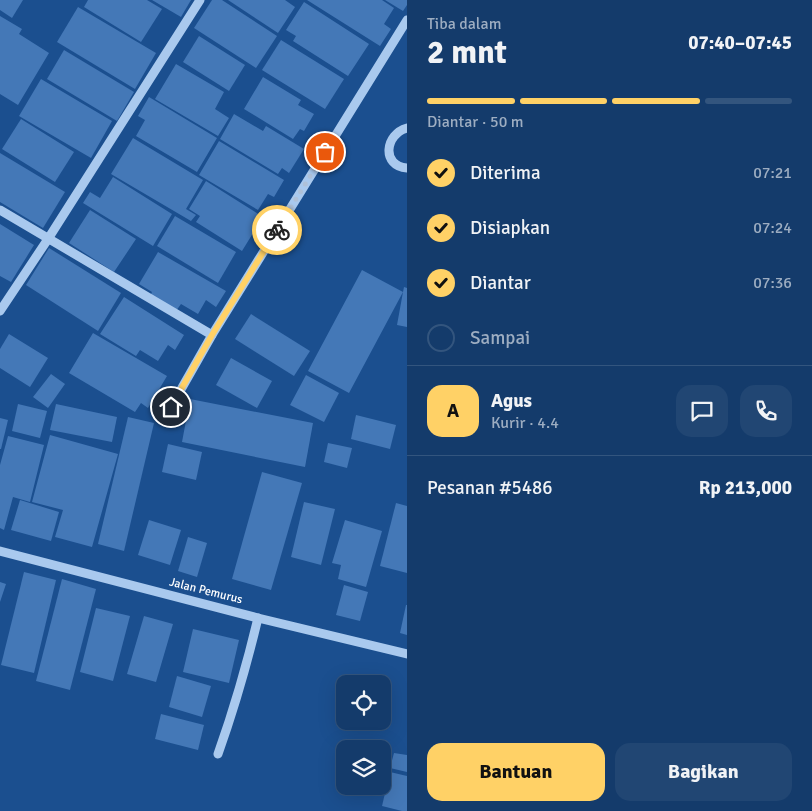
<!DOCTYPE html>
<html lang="id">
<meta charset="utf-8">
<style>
body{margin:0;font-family:Signika,sans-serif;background:#214673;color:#f1f3f6;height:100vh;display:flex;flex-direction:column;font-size:19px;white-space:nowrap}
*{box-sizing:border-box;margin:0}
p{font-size:16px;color:#9dadc1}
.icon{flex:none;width:28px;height:28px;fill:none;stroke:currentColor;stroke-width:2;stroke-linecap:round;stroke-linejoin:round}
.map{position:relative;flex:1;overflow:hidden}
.side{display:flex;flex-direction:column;background:#143b6b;width:405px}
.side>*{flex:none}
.tools{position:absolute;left:336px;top:675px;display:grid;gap:10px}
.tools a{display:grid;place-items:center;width:55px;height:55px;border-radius:10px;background:#143b6b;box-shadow:0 5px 20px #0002,0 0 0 1px #33557e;font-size:25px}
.pin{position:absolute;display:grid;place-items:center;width:42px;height:42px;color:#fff;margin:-21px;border:2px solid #fff;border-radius:50%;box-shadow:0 1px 5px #0007}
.courier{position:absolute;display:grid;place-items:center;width:50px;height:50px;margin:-25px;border:4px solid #ffd166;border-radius:50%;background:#fff;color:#222;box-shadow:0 1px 6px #0007}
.overview em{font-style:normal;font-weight:700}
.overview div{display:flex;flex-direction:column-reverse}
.overview{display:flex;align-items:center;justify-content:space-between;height:85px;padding:0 20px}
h1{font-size:32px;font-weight:700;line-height:38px}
.bar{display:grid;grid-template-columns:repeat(4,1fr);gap:8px 5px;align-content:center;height:60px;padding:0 20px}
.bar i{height:6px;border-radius:4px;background:#33557e}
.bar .selected{background:#ffd166}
.bar p{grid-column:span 4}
.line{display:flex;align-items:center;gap:12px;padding:0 20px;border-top:1px solid #33557e}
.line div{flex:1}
.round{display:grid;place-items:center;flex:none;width:52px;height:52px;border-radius:15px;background:#214673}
ol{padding:0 20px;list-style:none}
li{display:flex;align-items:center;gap:15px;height:55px}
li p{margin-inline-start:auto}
li .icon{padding:5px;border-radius:50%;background:#ffd166;color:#111;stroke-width:4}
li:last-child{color:#9dadc1}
li i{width:28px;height:28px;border:2px solid #33557e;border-radius:50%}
.cta{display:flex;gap:10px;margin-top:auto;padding:10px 20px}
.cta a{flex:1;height:58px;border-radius:15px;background:#ffd166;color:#111;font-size:20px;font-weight:700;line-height:58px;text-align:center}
.cta a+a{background:#214673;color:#f1f3f6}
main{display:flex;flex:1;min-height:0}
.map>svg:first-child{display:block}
.building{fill:#4478b7}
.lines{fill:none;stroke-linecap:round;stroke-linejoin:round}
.minor{stroke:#a9c9ee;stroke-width:9}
.done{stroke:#afc1d8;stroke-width:5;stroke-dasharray:0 9}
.route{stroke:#ffd166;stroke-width:6}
.labels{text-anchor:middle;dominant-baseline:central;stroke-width:4.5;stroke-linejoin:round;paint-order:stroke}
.street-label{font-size:12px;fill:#fff;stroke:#1b4f8f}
</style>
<main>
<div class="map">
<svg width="407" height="811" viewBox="0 0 407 811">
<rect width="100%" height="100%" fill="#1b4f8f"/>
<g class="building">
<path d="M 0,0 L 23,0 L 12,18 L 0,10 Z"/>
<path d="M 88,0 L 147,0 L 162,9 L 141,42 L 84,7 Z"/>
<path d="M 152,0 L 191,0 L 181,17 Z"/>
<path d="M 212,0 L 222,0 L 277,36 L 256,68 L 194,28 Z"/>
<path d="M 228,0 L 285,0 L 295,7 L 278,33 Z"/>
<path d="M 307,0 L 382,0 L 394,8 L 384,24 L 391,29 L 380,46 Z"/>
<path d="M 385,0 L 407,0 L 407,5 L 403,11 Z"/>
<path d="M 304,2 L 369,44 L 348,76 L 293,41 L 296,36 L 286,30 Z"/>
<path d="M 78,7 L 156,53 L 135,89 L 57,42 Z"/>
<path d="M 0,16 L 22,29 L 19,34 L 49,53 L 18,105 L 0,94 Z"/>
<path d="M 199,36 L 245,65 L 229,91 L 183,62 Z"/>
<path d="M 281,40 L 344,79 L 325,109 L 262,70 Z"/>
<path d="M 64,50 L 134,92 L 117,121 L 47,79 Z"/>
<path d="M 176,64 L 224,92 L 215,109 L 229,118 L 218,136 L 155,99 Z"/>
<path d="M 263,77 L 301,100 L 298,105 L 314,114 L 304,131 L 300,129 L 293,139 L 244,109 Z"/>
<path d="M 41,79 L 112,121 L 91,158 L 19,116 Z"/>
<path d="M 149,97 L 217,138 L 197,172 L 136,136 L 145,120 L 138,116 Z"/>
<path d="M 234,114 L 263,131 L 266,126 L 304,149 L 289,173 L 282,168 L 278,174 L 220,139 Z"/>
<path d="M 21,119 L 74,152 L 55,182 L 2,149 Z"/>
<path d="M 133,138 L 203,180 L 186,209 L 196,215 L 191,221 L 111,174 Z"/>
<path d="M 219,141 L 284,180 L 274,197 L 268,194 L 258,210 L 199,175 Z"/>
<path d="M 0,153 L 65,192 L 43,228 L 0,202 Z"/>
<path d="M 113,177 L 172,214 L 153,246 L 83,203 L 90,192 L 100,198 Z"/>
<path d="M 206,181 L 263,217 L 242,251 L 196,222 L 200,216 L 189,209 Z"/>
<path d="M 90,210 L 136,239 L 114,272 L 69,243 Z"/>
<path d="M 175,216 L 236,252 L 218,283 L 157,246 Z"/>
<path d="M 0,224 L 34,245 L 11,282 L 0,276 Z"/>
<path d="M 49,248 L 121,293 L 98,331 L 26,285 Z"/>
<path d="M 158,252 L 226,291 L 216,307 L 206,300 L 198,314 L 181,304 L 176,311 L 150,296 L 152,292 L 139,284 Z"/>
<path d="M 362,270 L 403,292 L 404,287 L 407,288 L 407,327 L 397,325 L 403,292 L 349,393 L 308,371 Z"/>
<path d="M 124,297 L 184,335 L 175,350 L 168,345 L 158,361 L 140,350 L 136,356 L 100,334 Z"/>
<path d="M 251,314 L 310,351 L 294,376 L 235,339 Z"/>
<path d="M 93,333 L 167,376 L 148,408 L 141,403 L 135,412 L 69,373 Z"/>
<path d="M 9,334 L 48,358 L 30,387 L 0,368 L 0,349 Z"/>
<path d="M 231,358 L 272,381 L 257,408 L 216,385 Z"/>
<path d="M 51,374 L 65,384 L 48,408 L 33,397 Z"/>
<path d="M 306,375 L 339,393 L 324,422 L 290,405 Z"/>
<path d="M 190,399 L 313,423 L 305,467 L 182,442 Z"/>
<path d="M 18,404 L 47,411 L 40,438 L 12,431 Z"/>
<path d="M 56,404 L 117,417 L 112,442 L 50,430 Z"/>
<path d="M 356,415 L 396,425 L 390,449 L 351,439 Z"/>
<path d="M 128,417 L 154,423 L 124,551 L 98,544 Z"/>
<path d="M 0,418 L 8,420 L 1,449 L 0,449 Z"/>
<path d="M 50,435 L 118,454 L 92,547 L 55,537 L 63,510 L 32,502 Z"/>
<path d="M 8,436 L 44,445 L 30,502 L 13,497 L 4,530 L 0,528 L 0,465 Z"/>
<path d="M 328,443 L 352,448 L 347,468 L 324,462 Z"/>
<path d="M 168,444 L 202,452 L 196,480 L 162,472 Z"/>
<path d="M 262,472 L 302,483 L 271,590 L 232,579 Z"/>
<path d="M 20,500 L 59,512 L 51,541 L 11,530 Z"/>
<path d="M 304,502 L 335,509 L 321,565 L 291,557 Z"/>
<path d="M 396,503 L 407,506 L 407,573 L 380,566 Z"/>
<path d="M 149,520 L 181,530 L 170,565 L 138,555 Z"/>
<path d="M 345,520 L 382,531 L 366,587 L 338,579 L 341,565 L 332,563 Z"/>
<path d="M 188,537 L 207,543 L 197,577 L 178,571 Z"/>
<path d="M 24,572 L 56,580 L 34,673 L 1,665 Z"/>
<path d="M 62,579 L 96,589 L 70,690 L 36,681 Z"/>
<path d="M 0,582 L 6,584 L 0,602 Z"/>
<path d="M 344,585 L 368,592 L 360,621 L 336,615 Z"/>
<path d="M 406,605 L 407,605 L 407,635 L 400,633 Z"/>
<path d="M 96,608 L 130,616 L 113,681 L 80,672 Z"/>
<path d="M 144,616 L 173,624 L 156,682 L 127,674 Z"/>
<path d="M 193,629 L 239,640 L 229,683 L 183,672 Z"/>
<path d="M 177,676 L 211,686 L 202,717 L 169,707 Z"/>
<path d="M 161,714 L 204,725 L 198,750 L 155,739 Z"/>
<path d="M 394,753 L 407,755 L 407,772 L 390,768 Z"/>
<path d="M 390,772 L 407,776 L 407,811 L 402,811 L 382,806 Z"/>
</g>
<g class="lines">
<g class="minor">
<path d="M 407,128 C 385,134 381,166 407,168"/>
<path d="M 0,210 L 212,335"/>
<path d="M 0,311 L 48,239 L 200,0"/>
<path d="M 171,407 L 212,335 L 407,20"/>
<path d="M 0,551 L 258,618 L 407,654"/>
<path d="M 218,754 C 234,709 247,664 258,618"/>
</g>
</g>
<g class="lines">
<path class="done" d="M 277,230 L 325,152"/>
<path class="route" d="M 171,407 L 212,335 L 277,230"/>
</g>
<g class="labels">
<g class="street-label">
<text transform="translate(206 591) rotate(14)">Jalan Pemurus</text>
</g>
</g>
</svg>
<div class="tools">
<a><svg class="icon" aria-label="locate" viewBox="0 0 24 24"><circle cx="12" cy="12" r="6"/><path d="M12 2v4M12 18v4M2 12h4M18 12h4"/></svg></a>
<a><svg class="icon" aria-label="layers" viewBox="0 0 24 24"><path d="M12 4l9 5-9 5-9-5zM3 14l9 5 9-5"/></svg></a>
</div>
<div class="pin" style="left:325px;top:152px;background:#ea580c"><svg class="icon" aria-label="bag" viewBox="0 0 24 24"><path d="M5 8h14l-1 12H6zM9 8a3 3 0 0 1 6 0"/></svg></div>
<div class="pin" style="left:171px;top:407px;background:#1f2937"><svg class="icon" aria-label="home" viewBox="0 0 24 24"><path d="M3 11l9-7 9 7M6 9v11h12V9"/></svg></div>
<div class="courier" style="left:277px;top:230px"><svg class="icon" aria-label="bike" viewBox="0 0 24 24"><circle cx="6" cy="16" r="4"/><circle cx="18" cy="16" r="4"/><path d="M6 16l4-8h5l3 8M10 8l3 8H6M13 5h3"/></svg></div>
</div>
<section class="side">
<div class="overview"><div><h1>2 mnt</h1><p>Tiba dalam</p></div><em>07:40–07:45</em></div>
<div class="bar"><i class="selected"></i><i class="selected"></i><i class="selected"></i><i></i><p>Diantar · 50 m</p></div>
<ol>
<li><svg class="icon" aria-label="check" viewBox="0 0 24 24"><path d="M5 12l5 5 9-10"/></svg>Diterima<p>07:21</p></li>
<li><svg class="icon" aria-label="check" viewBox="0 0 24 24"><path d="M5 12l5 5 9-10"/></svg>Disiapkan<p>07:24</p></li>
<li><svg class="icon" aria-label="check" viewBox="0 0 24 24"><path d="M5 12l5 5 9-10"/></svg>Diantar<p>07:36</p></li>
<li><i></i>Sampai</li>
</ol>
<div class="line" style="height:90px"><b class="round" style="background:#ffd166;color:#111">A</b><div><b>Agus</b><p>Kurir · 4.4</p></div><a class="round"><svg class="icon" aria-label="chat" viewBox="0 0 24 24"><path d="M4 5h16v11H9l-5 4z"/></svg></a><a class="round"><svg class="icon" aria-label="phone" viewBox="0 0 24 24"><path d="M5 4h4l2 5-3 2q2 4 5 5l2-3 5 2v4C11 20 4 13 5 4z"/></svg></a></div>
<div class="line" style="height:65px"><div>Pesanan #5486</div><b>Rp 213,000</b></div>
<div class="cta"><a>Bantuan</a><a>Bagikan</a></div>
</section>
</main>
